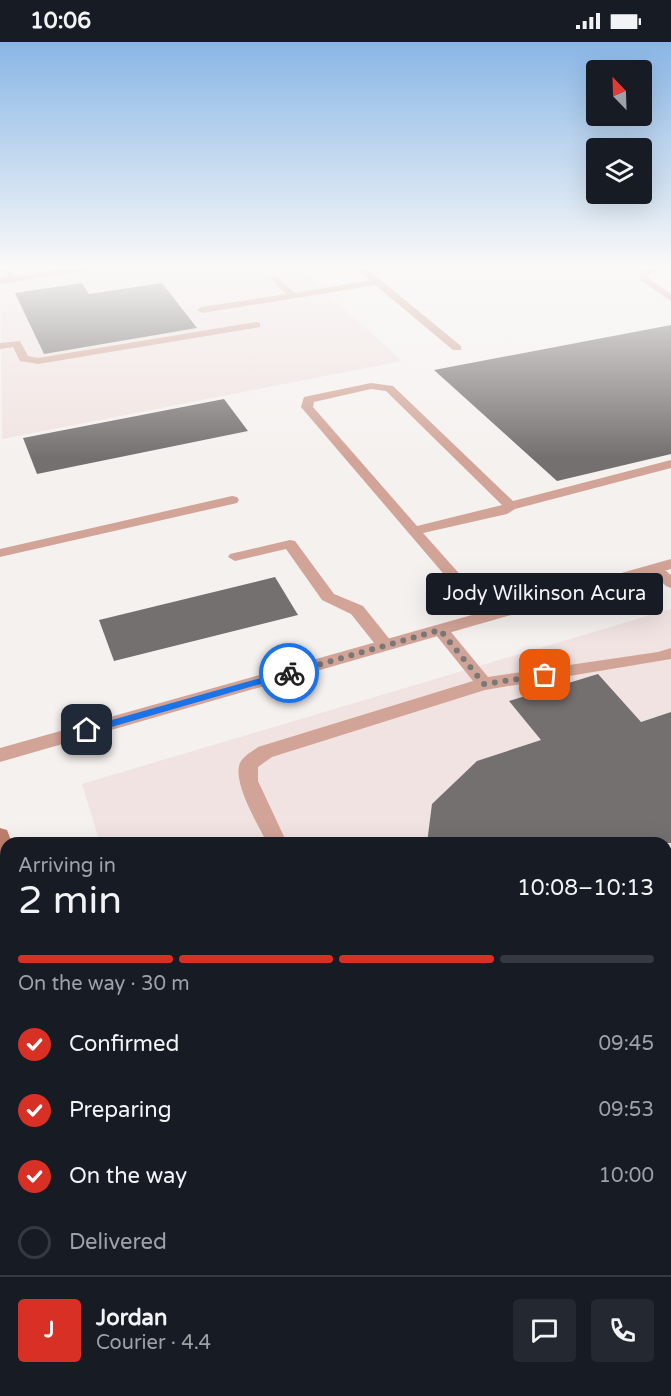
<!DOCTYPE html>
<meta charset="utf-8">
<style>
body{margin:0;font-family:"Varela Round",sans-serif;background:#242831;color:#f1f3f6;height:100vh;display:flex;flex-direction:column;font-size:22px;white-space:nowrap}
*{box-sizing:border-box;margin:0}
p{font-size:20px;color:#9ea1a6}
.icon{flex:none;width:33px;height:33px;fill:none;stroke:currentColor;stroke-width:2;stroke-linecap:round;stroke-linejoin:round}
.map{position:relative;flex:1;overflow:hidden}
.details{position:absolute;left:0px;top:795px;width:672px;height:560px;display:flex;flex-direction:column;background:#171b24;border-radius:18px 18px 0 0;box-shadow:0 6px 24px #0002}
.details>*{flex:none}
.needle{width:39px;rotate:337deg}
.fabs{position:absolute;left:586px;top:18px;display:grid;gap:12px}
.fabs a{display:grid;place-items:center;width:66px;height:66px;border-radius:6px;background:#171b24;box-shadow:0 6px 24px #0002;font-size:30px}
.pin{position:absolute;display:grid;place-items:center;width:51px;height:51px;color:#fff;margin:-26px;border-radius:12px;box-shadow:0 3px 9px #0006}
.courier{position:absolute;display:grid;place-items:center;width:60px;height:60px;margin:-30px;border:4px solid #1a73e8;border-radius:50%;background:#fff;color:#222;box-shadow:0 2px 8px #0007}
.bubble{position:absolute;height:42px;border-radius:6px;background:#171b24;box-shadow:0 6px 24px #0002;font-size:20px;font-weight:600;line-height:42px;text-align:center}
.headline em{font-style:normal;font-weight:600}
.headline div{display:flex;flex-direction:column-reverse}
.headline{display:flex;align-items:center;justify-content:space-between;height:102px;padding:0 18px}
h1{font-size:39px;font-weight:600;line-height:45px}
.bar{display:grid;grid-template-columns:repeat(4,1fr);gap:9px 6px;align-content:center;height:72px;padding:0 18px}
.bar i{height:8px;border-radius:4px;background:#363941}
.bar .active{background:#d93025}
.bar p{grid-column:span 4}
.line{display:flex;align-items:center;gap:15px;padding:0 18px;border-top:2px solid #363941}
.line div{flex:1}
.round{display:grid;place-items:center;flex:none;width:63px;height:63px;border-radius:6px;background:#242831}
ol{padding:0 18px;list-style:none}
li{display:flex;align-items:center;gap:18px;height:66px}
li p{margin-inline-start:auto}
li .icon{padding:6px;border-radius:50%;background:#d93025;color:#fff;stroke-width:4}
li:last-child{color:#9ea1a6}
li i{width:33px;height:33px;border:3px solid #363941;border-radius:50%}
.status{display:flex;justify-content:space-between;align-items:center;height:42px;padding:0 30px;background:#171b24;direction:ltr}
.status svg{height:16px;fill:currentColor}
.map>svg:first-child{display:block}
.built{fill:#f0e3e1}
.building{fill:#74706f}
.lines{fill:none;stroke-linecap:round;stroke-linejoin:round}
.lane{fill:#d2a497;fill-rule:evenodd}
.street{fill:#d2a497;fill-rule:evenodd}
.secondary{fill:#bf7e6b;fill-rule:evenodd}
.route{fill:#1a73e8}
.done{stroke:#7a7777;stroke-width:6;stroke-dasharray:0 10.8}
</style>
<div class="status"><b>10:06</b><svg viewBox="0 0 49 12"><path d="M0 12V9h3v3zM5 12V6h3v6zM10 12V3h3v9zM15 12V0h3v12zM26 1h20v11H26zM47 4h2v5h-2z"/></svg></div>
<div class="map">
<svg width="671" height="1354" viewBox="0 0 671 1354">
<rect width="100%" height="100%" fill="#f5f1ef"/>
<g class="built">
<path d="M 0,226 L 130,226 L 133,230 L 159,226 L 300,226 L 402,319 L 2,397 Z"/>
<path d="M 671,567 L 671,1354 L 269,1354 L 267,1349 L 666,1348 L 666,801 L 100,801 L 82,742 Z"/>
</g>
<g class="building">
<path d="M 82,241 L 89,252 L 162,241 L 197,286 L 44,312 L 15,251 Z"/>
<path d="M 671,283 L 671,412 L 557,439 L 434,328 Z"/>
<path d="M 224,357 L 248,389 L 37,432 L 23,396 Z"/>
<path d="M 275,535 L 298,573 L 114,619 L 99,578 Z"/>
<path d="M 598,632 L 641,680 L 671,670 L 671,801 L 427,801 L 432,762 L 477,719 L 541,698 L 509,659 Z"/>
</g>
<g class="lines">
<g class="lane">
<path d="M 0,226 L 9,226 L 15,237 L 13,239 L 7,239 Z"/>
<path d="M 649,226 L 662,226 L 648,233 L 649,237 L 671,252 L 671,259 L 640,238 L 640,230 Z"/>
<path d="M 275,233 L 295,251 L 377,237 L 382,240 L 377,243 L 202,271 L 197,268 L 202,265 L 286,252 L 270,236 Z"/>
<path d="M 256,280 L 260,281 L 260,285 L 38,322 L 20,319 L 13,305 L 0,307 L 0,301 L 20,299 L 28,314 L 38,316 Z"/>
<path d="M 371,341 L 393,344 L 513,459 L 671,418 L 671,426 L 515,467 L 507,472 L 423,491 L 497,574 L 489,579 L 483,578 L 301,365 L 304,355 ZM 371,347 L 386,349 L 502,463 L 417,484 L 313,365 L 314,360 Z"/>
<path d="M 232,454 L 237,455 L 239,458 L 237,461 L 0,515 L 0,507 Z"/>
<path d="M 290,498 L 295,499 L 334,552 L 363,564 L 391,599 L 393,603 L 391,607 L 379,607 L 351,572 L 322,558 L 286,507 L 235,519 L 228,515 L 230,512 Z"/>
<path d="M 655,522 L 660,524 L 671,533 L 671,546 L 666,544 L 647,527 Z"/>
<path d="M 440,583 L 446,584 L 488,635 L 658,610 L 671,606 L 671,617 L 485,648 L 272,715 L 258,725 L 258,739 L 287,801 L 267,801 C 258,782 232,741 240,721 C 243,714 253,709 258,705 L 473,639 L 432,588 L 434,584 Z"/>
<path d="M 671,934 L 671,956 L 666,958 L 666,936 Z"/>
<path d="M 512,1348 L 543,1348 L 545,1354 L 513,1354 Z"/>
</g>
<g class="street">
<path d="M 67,226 L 92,226 L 87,229 L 0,242 L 0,236 Z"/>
<path d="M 355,226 L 366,226 L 461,304 L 461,308 L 453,308 Z"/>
<path d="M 671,517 L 671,527 L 0,720 L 0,706 Z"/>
</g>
<g class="secondary">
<path d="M 0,786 L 7,788 L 12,801 L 6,801 L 6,831 L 0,828 Z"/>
<path d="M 102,1348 L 133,1348 L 134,1354 L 102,1354 Z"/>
</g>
</g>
<linearGradient id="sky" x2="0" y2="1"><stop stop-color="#89b6e6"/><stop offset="0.54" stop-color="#faf9f8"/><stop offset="1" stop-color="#faf9f8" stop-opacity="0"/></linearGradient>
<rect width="671" height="416" fill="url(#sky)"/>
<path class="route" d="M 289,628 L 292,628 L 292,633 L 87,692 L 82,688 L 87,685 Z"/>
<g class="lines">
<path class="done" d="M 289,631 L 440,588 L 484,642 L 545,633"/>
</g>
</svg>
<div class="fabs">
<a><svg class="needle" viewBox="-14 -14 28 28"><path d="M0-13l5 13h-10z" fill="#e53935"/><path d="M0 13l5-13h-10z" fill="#9ea1a6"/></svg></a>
<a><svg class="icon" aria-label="layers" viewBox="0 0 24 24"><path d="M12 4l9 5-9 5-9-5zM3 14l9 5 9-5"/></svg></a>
</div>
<div class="pin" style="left:545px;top:633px;background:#ea580c"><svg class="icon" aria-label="bag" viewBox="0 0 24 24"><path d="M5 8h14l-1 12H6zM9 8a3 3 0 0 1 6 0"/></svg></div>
<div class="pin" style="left:87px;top:688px;background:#1f2937"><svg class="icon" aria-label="home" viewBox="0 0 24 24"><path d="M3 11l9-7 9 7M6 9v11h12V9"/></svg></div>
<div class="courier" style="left:289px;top:631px"><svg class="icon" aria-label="bike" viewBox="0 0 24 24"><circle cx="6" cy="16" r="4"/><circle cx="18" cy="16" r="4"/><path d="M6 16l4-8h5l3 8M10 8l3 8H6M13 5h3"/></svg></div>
<div class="bubble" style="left:426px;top:531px;width:237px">Jody Wilkinson Acura</div>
<section class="details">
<div class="headline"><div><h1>2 min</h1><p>Arriving in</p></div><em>10:08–10:13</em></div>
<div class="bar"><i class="active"></i><i class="active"></i><i class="active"></i><i></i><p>On the way · 30 m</p></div>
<ol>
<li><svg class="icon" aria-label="check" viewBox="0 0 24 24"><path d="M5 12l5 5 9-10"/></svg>Confirmed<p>09:45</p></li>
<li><svg class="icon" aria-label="check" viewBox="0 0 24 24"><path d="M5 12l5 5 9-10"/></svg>Preparing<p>09:53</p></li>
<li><svg class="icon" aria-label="check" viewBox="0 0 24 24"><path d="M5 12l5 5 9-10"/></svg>On the way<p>10:00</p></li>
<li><i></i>Delivered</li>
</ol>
<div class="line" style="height:108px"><b class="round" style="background:#d93025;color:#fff">J</b><div><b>Jordan</b><p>Courier · 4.4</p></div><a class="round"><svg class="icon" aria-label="chat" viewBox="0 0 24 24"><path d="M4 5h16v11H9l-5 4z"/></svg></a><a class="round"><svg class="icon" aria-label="phone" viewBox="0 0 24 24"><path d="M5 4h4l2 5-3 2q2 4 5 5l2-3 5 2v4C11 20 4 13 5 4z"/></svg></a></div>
</section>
</div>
